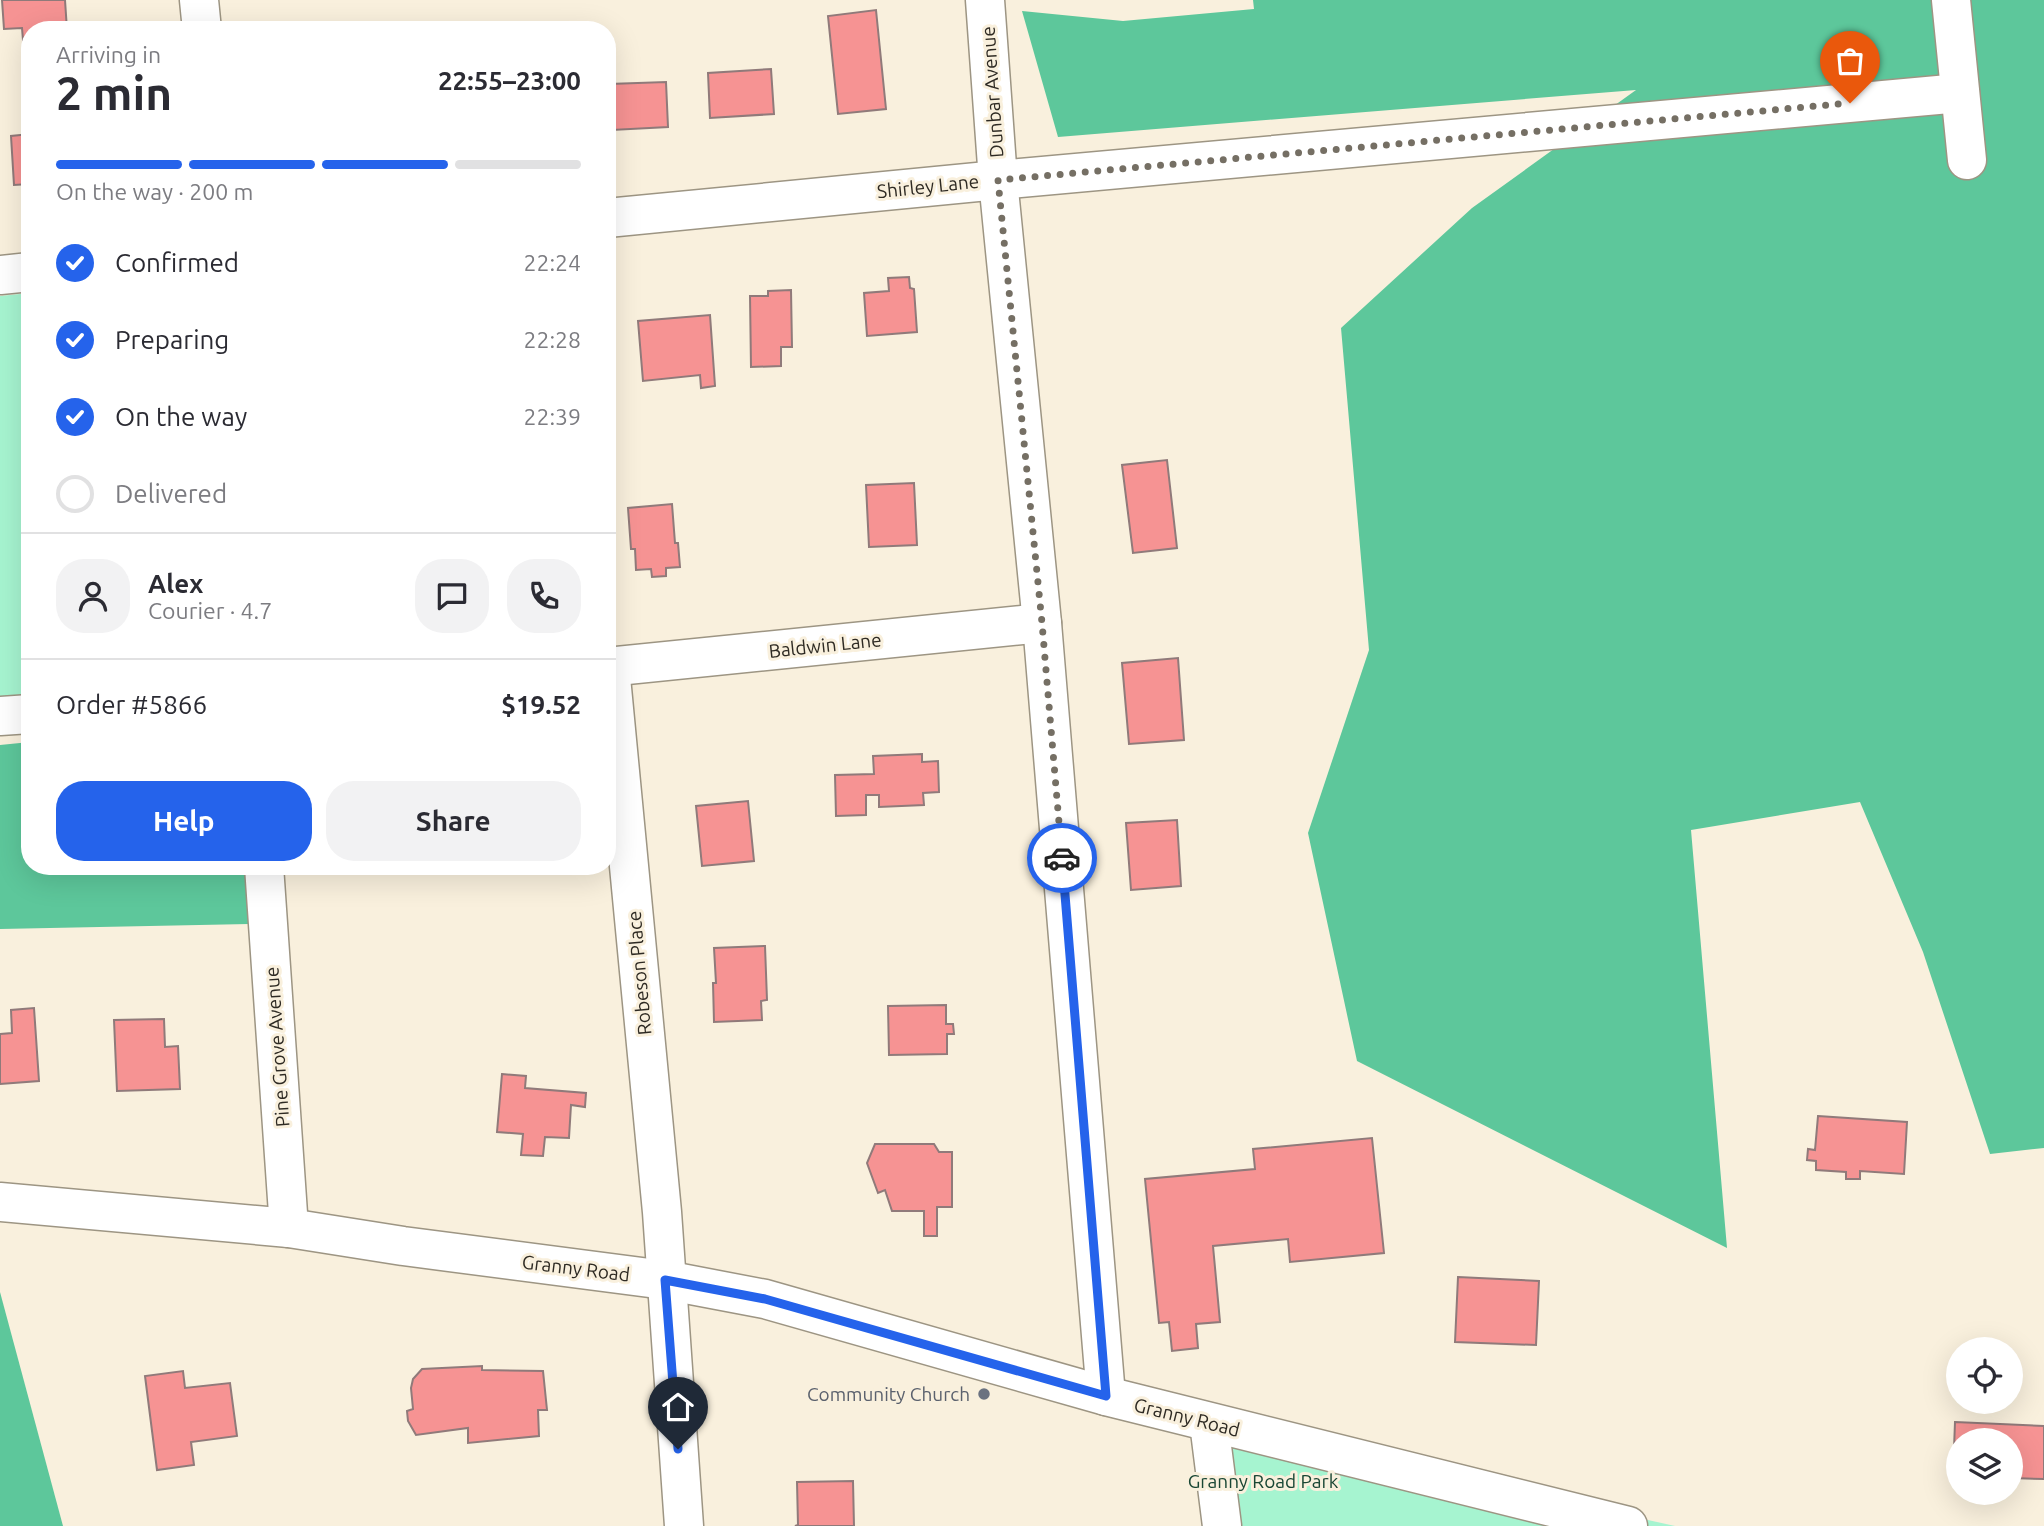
<!DOCTYPE html>
<meta charset="utf-8">
<style>
body{margin:0;font-family:Ubuntu,sans-serif;background:#f2f2f3;color:#2b2b33;height:100vh;display:flex;flex-direction:column;font-size:26px;white-space:nowrap}
*{box-sizing:border-box;margin:0}
p{font-size:23px;color:#7c7c81}
.icon{flex:none;width:38px;height:38px;fill:none;stroke:currentColor;stroke-width:2;stroke-linecap:round;stroke-linejoin:round}
.map{position:relative;flex:1;overflow:hidden}
.details{position:absolute;left:21px;top:21px;width:595px;height:854px;display:flex;flex-direction:column;background:#fff;border-radius:28px;box-shadow:0 7px 28px #0002}
.details>*{flex:none}
.controls{position:absolute;left:1946px;top:1337px;display:grid;gap:14px}
.controls a{display:grid;place-items:center;width:77px;height:77px;border-radius:50%;background:#fff;box-shadow:0 7px 28px #0002;font-size:35px}
.pin{position:absolute;display:grid;place-items:center;width:60px;height:60px;color:#fff;margin:-72px -30px;border-radius:50% 50% 50% 0;rotate:-45deg;box-shadow:0 0 7px #0007}
.pin .icon{rotate:45deg}
.courier{position:absolute;display:grid;place-items:center;width:70px;height:70px;margin:-35px;border:5px solid #2563eb;border-radius:50%;background:#fff;color:#222;box-shadow:0 2px 9px #0007}
.overview em{font-style:normal;font-weight:700}
.overview div{display:flex;flex-direction:column-reverse}
.overview{display:flex;align-items:center;justify-content:space-between;height:119px;padding:0 35px}
h1{font-size:46px;font-weight:700;line-height:52px}
.bar{display:grid;grid-template-columns:repeat(4,1fr);gap:10px 7px;align-content:center;height:84px;padding:0 35px}
.bar i{height:9px;border-radius:5px;background:#e1e1e2}
.bar .selected{background:#2563eb}
.bar p{grid-column:span 4}
.line{display:flex;align-items:center;gap:18px;padding:0 35px;border-top:2px solid #e1e1e2}
.line div{flex:1}
.round{display:grid;place-items:center;flex:none;width:74px;height:74px;border-radius:28px;background:#f2f2f3}
ol{padding:0 35px;list-style:none}
li{display:flex;align-items:center;gap:21px;height:77px}
li p{margin-inline-start:auto}
li .icon{padding:7px;border-radius:50%;background:#2563eb;color:#fff;stroke-width:4}
li:last-child{color:#7c7c81}
li i{width:38px;height:38px;border:4px solid #e1e1e2;border-radius:50%}
.cta{display:flex;gap:14px;margin-top:auto;padding:14px 35px}
.cta a{flex:1;height:80px;border-radius:28px;background:#2563eb;color:#fff;font-size:28px;font-weight:700;line-height:80px;text-align:center}
.cta a+a{background:#f2f2f3;color:#2b2b33}
.map>svg:first-child{display:block}
.green{fill:#a6f4d0}
.forest{fill:#5dc79b}
.building{fill:#f69393;stroke:#907a7a;stroke-width:2}
.lines{fill:none;stroke-linecap:round;stroke-linejoin:round}
.minor-casing{stroke:#9d9583;stroke-width:41}
.minor{stroke:#fff;stroke-width:38}
.done{stroke:#756f64;stroke-width:7;stroke-dasharray:0 12.6}
.route{stroke:#2563eb;stroke-width:9}
.worship-dot{fill:#6b7280;stroke:#f9f0dd;stroke-width:2.5}
.labels{text-anchor:middle;dominant-baseline:central;stroke-width:6;stroke-linejoin:round;paint-order:stroke}
.street-label{font-size:19px;fill:#2e2a23;stroke:#f9f0dd}
.worship-label{font-size:19px;fill:#5b616d;stroke:#f9f0dd;text-anchor:end}
.park-label{font-size:19px;fill:#194634;stroke:#f9f0dd}
</style>
<div class="map">
<svg width="2044" height="1526" viewBox="0 0 2044 1526">
<rect width="100%" height="100%" fill="#f9f0dd"/>
<g class="green">
<path d="M 30,293 L 30,696 L 0,698 L 0,296 Z"/>
<path d="M 1209,1423 L 1675,1526 L 1222,1526 Z"/>
</g>
<g class="forest">
<path d="M 1253,0 L 2044,0 L 2044,1148 L 1990,1154 L 1923,952 L 1860,802 L 1691,830 L 1727,1248 L 1357,1061 L 1308,833 L 1369,650 L 1341,328 L 1472,208 L 1636,90 L 1058,137 L 1022,11 L 1123,21 L 1254,9 Z"/>
<path d="M 30,742 L 30,866 L 244,866 L 249,924 L 0,929 L 0,745 Z"/>
<path d="M 0,1292 L 63,1526 L 0,1526 Z"/>
</g>
<g class="building">
<path d="M 2,0 L 65,0 L 67,30 L 30,30 L 30,39 L 23,40 L 22,28 L 4,29 Z"/>
<path d="M 876,10 L 886,109 L 838,114 L 828,16 Z"/>
<path d="M 771,69 L 774,114 L 710,118 L 708,73 Z"/>
<path d="M 666,82 L 668,127 L 612,130 L 609,84 Z"/>
<path d="M 30,134 L 30,184 L 14,185 L 11,136 Z"/>
<path d="M 909,277 L 910,288 L 914,289 L 917,332 L 867,336 L 864,293 L 889,291 L 888,278 Z"/>
<path d="M 791,290 L 792,347 L 781,347 L 781,366 L 751,367 L 750,296 L 768,296 L 768,291 Z"/>
<path d="M 710,315 L 715,386 L 701,388 L 700,375 L 643,381 L 638,321 Z"/>
<path d="M 1167,460 L 1177,548 L 1133,553 L 1122,465 Z"/>
<path d="M 914,483 L 917,545 L 869,547 L 866,485 Z"/>
<path d="M 672,504 L 675,543 L 678,543 L 680,567 L 666,568 L 666,576 L 652,577 L 651,569 L 636,570 L 635,549 L 631,549 L 628,508 Z"/>
<path d="M 607,535 L 614,596 L 607,596 Z"/>
<path d="M 1178,658 L 1184,740 L 1129,744 L 1122,663 Z"/>
<path d="M 922,754 L 922,762 L 938,761 L 939,792 L 923,793 L 924,805 L 879,807 L 879,795 L 866,795 L 866,815 L 836,816 L 835,775 L 874,774 L 873,756 Z"/>
<path d="M 748,801 L 754,861 L 702,866 L 696,806 Z"/>
<path d="M 1177,820 L 1181,886 L 1131,890 L 1126,823 Z"/>
<path d="M 765,946 L 767,1000 L 761,1001 L 762,1020 L 714,1022 L 713,983 L 716,983 L 714,948 Z"/>
<path d="M 946,1005 L 946,1024 L 953,1024 L 954,1034 L 947,1034 L 947,1054 L 889,1055 L 888,1006 Z"/>
<path d="M 34,1008 L 39,1081 L 0,1084 L 0,1034 L 12,1033 L 11,1010 Z"/>
<path d="M 164,1019 L 165,1047 L 178,1046 L 180,1089 L 117,1091 L 114,1020 Z"/>
<path d="M 502,1074 L 526,1076 L 525,1088 L 586,1093 L 585,1107 L 571,1105 L 569,1138 L 545,1137 L 543,1156 L 521,1155 L 523,1134 L 497,1132 Z"/>
<path d="M 1818,1116 L 1907,1122 L 1904,1174 L 1860,1171 L 1860,1179 L 1846,1179 L 1846,1172 L 1816,1170 L 1816,1161 L 1807,1160 L 1808,1149 L 1815,1150 Z"/>
<path d="M 1372,1138 L 1384,1253 L 1290,1262 L 1288,1239 L 1213,1246 L 1220,1322 L 1196,1324 L 1198,1348 L 1172,1351 L 1169,1322 L 1159,1323 L 1145,1179 L 1255,1169 L 1253,1149 Z"/>
<path d="M 875,1144 L 934,1144 L 939,1152 L 952,1152 L 952,1207 L 937,1207 L 937,1236 L 924,1236 L 924,1211 L 892,1211 L 885,1190 L 878,1193 L 867,1163 Z"/>
<path d="M 1458,1277 L 1539,1281 L 1536,1345 L 1455,1342 Z"/>
<path d="M 482,1366 L 482,1370 L 543,1371 L 547,1410 L 538,1410 L 539,1436 L 468,1443 L 468,1428 L 416,1435 L 408,1421 L 407,1411 L 413,1409 L 411,1388 L 413,1379 L 422,1369 Z"/>
<path d="M 183,1371 L 185,1388 L 230,1383 L 237,1436 L 191,1442 L 194,1465 L 157,1470 L 145,1376 Z"/>
<path d="M 1955,1422 L 2044,1426 L 2044,1479 L 2011,1478 L 2011,1440 L 1958,1440 L 1958,1476 L 1953,1476 Z"/>
<path d="M 853,1481 L 854,1526 L 795,1526 L 798,1525 L 797,1482 Z"/>
</g>
<g class="lines">
<defs>
<g id="minor">
<path d="M 199,0 L 202,30"/>
<path d="M 985,0 L 998,180 L 1042,623 L 1106,1396"/>
<path d="M 1951,0 L 1967,160"/>
<path d="M 607,218 L 998,180 L 1960,93"/>
<path d="M 0,275 L 30,272"/>
<path d="M 607,667 L 1042,623"/>
<path d="M 610,667 L 662,1212 L 684,1526"/>
<path d="M 0,716 L 30,714"/>
<path d="M 264,866 L 289,1228"/>
<path d="M 0,1202 L 289,1228 L 403,1246 L 665,1280 L 765,1299 L 1106,1396 L 1628,1526"/>
<path d="M 1209,1423 L 1222,1526"/>
</g>
</defs>
<use href="#minor" class="minor-casing"/>
<use href="#minor" class="minor"/>
</g>
<g class="lines">
<path class="done" d="M 1062,858 L 1042,623 L 998,180 L 1850,103"/>
<path class="route" d="M 678,1449 L 665,1280 L 765,1299 L 1106,1396 L 1062,858"/>
</g>
<circle class="worship-dot" cx="984" cy="1394" r="7"/>
<g class="labels">
<g class="street-label">
<text transform="translate(992 92) rotate(-94)">Dunbar Avenue</text>
<text transform="translate(928 186) rotate(-6)">Shirley Lane</text>
<text transform="translate(825 645) rotate(-6)">Baldwin Lane</text>
<text transform="translate(639 973) rotate(-95)">Robeson Place</text>
<text transform="translate(277 1047) rotate(-94)">Pine Grove Avenue</text>
<text transform="translate(576 1268) rotate(7)">Granny Road</text>
<text transform="translate(1187 1417) rotate(14)">Granny Road</text>
</g>
<g class="worship-label">
<text x="970" y="1394">Community Church</text>
</g>
<g class="park-label">
<text x="1263" y="1481">Granny Road Park</text>
</g>
</g>
</svg>
<div class="controls">
<a><svg class="icon" aria-label="locate" viewBox="0 0 24 24"><circle cx="12" cy="12" r="6"/><path d="M12 2v4M12 18v4M2 12h4M18 12h4"/></svg></a>
<a><svg class="icon" aria-label="layers" viewBox="0 0 24 24"><path d="M12 4l9 5-9 5-9-5zM3 14l9 5 9-5"/></svg></a>
</div>
<div class="pin" style="left:1850px;top:103px;background:#ea580c"><svg class="icon" aria-label="bag" viewBox="0 0 24 24"><path d="M5 8h14l-1 12H6zM9 8a3 3 0 0 1 6 0"/></svg></div>
<div class="pin" style="left:678px;top:1449px;background:#1f2937"><svg class="icon" aria-label="home" viewBox="0 0 24 24"><path d="M3 11l9-7 9 7M6 9v11h12V9"/></svg></div>
<div class="courier" style="left:1062px;top:858px"><svg class="icon" aria-label="car" viewBox="0 0 24 24"><path d="M5 17H2v-5l4-1 3-4h7l3 4 3 1v5h-3M9 17h6M6 11h13"/><circle cx="7" cy="17" r="2"/><circle cx="17" cy="17" r="2"/></svg></div>
<section class="details">
<div class="overview"><div><h1>2 min</h1><p>Arriving in</p></div><em>22:55–23:00</em></div>
<div class="bar"><i class="selected"></i><i class="selected"></i><i class="selected"></i><i></i><p>On the way · 200 m</p></div>
<ol>
<li><svg class="icon" aria-label="check" viewBox="0 0 24 24"><path d="M5 12l5 5 9-10"/></svg>Confirmed<p>22:24</p></li>
<li><svg class="icon" aria-label="check" viewBox="0 0 24 24"><path d="M5 12l5 5 9-10"/></svg>Preparing<p>22:28</p></li>
<li><svg class="icon" aria-label="check" viewBox="0 0 24 24"><path d="M5 12l5 5 9-10"/></svg>On the way<p>22:39</p></li>
<li><i></i>Delivered</li>
</ol>
<div class="line" style="height:126px"><a class="round"><svg class="icon" aria-label="person" viewBox="0 0 24 24"><circle cx="12" cy="8" r="4"/><path d="M4 21q1-7 8-7t8 7"/></svg></a><div><b>Alex</b><p>Courier · 4.7</p></div><a class="round"><svg class="icon" aria-label="chat" viewBox="0 0 24 24"><path d="M4 5h16v11H9l-5 4z"/></svg></a><a class="round"><svg class="icon" aria-label="phone" viewBox="0 0 24 24"><path d="M5 4h4l2 5-3 2q2 4 5 5l2-3 5 2v4C11 20 4 13 5 4z"/></svg></a></div>
<div class="line" style="height:91px"><div>Order #5866</div><b>$19.52</b></div>
<div class="cta"><a>Help</a><a>Share</a></div>
</section>
</div>
